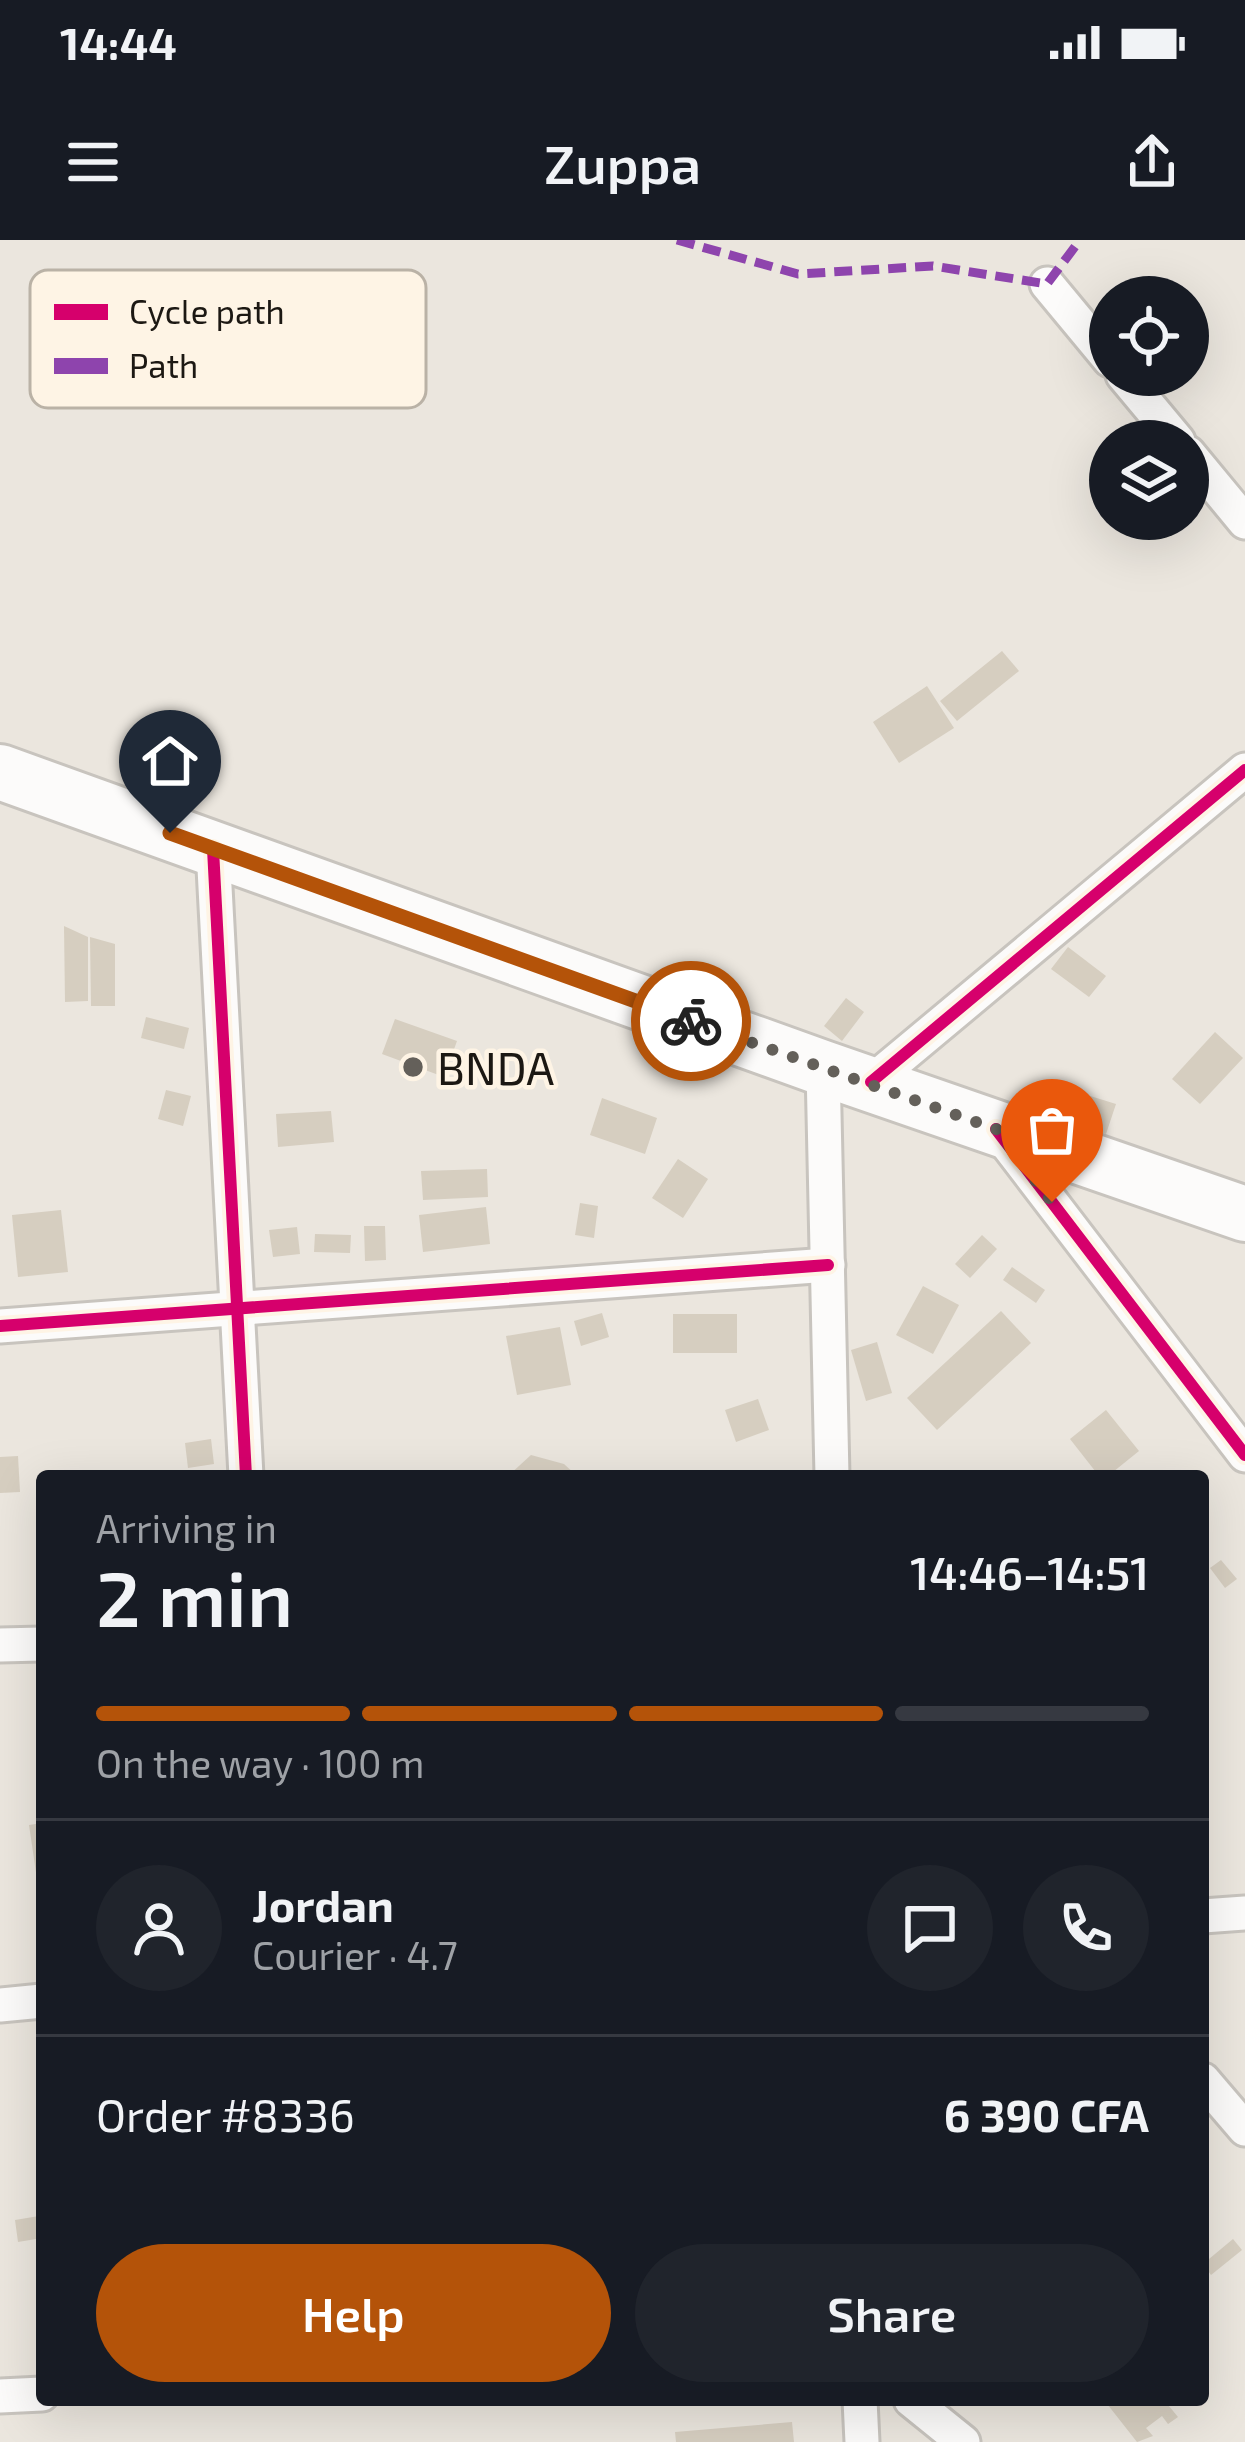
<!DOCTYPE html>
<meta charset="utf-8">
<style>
body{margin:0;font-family:"Exo 2",sans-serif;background:#20242c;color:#f1f3f6;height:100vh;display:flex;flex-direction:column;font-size:45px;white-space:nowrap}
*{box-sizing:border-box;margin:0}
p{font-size:39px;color:#9ea1a6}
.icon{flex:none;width:66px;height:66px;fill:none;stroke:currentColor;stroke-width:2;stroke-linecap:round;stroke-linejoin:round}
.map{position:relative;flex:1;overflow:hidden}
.sheet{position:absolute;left:36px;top:1230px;width:1173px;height:936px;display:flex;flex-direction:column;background:#171b24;border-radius:12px;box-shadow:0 12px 48px #0002}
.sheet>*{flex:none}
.controls{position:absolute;left:1089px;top:36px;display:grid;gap:24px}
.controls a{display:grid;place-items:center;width:120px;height:120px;border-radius:50%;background:#171b24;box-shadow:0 12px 48px #0002;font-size:60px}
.pin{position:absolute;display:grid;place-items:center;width:102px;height:102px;color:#fff;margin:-123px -51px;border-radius:50% 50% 50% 0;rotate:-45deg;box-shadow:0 0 12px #0007}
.pin .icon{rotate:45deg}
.courier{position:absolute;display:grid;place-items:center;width:120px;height:120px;margin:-60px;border:9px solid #b45309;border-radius:50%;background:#fff;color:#222;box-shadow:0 3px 15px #0007}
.headline em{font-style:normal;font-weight:600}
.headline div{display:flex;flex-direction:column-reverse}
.headline{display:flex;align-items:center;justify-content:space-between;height:204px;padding:0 60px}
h1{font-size:78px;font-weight:600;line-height:90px}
.bar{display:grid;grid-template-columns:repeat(4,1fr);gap:18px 12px;align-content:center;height:144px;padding:0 60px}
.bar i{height:15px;border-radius:9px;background:#363941}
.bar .on{background:#b45309}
.bar p{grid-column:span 4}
.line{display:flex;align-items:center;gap:30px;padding:0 60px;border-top:3px solid #363941}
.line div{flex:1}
.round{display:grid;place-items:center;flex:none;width:126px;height:126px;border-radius:63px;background:#20242c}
.cta{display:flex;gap:24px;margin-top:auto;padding:24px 60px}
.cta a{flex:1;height:138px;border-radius:72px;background:#b45309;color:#fff;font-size:48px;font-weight:600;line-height:138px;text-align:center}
.cta a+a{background:#20242c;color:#f1f3f6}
.status{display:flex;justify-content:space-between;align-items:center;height:84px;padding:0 60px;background:#171b24;direction:ltr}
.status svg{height:33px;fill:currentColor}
header{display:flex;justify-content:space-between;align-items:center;height:156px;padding:0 60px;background:#171b24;font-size:54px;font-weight:600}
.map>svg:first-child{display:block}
.building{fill:#d6cec0}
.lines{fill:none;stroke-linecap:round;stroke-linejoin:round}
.street-casing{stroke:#c8c4be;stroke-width:39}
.primary-casing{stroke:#c8c4be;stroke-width:60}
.street{stroke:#fcfbfa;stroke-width:33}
.primary{stroke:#fcfbfa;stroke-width:54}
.quiet{stroke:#8e44ad;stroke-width:9;stroke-dasharray:18 9;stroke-linecap:butt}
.cycleway-casing{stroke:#fef4e5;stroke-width:20}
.cycleway{stroke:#d6006c;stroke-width:12}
.done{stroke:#64605a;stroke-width:12;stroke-dasharray:0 21.6}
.route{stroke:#b45309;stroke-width:15}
.poi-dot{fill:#64605a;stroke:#fef4e5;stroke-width:4.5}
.labels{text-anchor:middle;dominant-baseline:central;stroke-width:9;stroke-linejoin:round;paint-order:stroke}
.poi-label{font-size:45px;fill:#1c1813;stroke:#fef4e5;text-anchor:start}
.key{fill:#fef4e5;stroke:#bab2a6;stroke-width:3}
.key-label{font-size:33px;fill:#1c1813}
</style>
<div class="status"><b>14:44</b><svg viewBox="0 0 49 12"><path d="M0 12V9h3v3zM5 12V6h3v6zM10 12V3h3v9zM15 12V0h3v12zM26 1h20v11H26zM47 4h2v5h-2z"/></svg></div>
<header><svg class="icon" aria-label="menu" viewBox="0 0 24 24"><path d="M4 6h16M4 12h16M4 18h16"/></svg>Zuppa<svg class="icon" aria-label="share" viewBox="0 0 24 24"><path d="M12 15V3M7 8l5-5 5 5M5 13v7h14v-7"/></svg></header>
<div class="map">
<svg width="1245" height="2202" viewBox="0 0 1245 2202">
<rect width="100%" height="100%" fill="#ebe6de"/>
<g class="building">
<path d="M 1002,411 L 1019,431 L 957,481 L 940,461 Z"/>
<path d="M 927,446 L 954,488 L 899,523 L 873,482 Z"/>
<path d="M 64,686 L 88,697 L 88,761 L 65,762 Z"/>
<path d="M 90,697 L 115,704 L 115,766 L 91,766 Z"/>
<path d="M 1068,707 L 1106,736 L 1089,757 L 1051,729 Z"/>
<path d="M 846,758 L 864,772 L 842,801 L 824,786 Z"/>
<path d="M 146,777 L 189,788 L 184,809 L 141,798 Z"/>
<path d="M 395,779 L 457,801 L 444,837 L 382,814 Z"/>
<path d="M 1215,792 L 1243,818 L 1200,864 L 1172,839 Z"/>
<path d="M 1058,846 L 1116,864 L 1106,894 L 1048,875 Z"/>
<path d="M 166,850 L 191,856 L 183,886 L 158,879 Z"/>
<path d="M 602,858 L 657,878 L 645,914 L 590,895 Z"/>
<path d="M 331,871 L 334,902 L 278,907 L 276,874 Z"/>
<path d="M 678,919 L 708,939 L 683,978 L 652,958 Z"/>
<path d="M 487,929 L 488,957 L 423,960 L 421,931 Z"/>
<path d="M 580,963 L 598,966 L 594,998 L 575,995 Z"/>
<path d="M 486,967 L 490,1004 L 423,1012 L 419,975 Z"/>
<path d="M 61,970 L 68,1032 L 18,1037 L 12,975 Z"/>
<path d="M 364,986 L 385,986 L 386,1020 L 365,1021 Z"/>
<path d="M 297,987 L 300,1014 L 273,1017 L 269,990 Z"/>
<path d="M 315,994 L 351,995 L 350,1013 L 314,1012 Z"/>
<path d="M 982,995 L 997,1009 L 970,1038 L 955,1024 Z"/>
<path d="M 1012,1027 L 1045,1050 L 1036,1063 L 1003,1040 Z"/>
<path d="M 923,1046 L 959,1065 L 933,1114 L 896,1095 Z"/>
<path d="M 1001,1071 L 1031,1103 L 937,1190 L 907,1158 Z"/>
<path d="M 602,1073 L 609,1097 L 581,1106 L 574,1081 Z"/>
<rect x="673" y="1074" width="64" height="39"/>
<path d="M 560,1087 L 571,1145 L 517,1155 L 506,1096 Z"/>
<path d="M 877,1102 L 892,1153 L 866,1161 L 851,1110 Z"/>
<path d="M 758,1159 L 769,1190 L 736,1202 L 725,1170 Z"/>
<path d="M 1106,1170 L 1139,1211 L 1108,1236 L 1099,1236 L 1070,1199 Z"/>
<path d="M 211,1199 L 214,1224 L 188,1228 L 185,1203 Z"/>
<path d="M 531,1215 L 564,1224 L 577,1236 L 508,1236 Z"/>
<path d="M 18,1216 L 20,1252 L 0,1253 L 0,1217 Z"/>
<path d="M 1221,1320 L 1237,1339 L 1225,1348 L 1210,1328 Z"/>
<path d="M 42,1583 L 42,1645 L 38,1646 L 29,1585 Z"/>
<path d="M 39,1976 L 42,1998 L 18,2002 L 15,1980 Z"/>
<path d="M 1233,1999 L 1242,2010 L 1211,2035 L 1203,2024 Z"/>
<path d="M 1104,2160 L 1164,2160 L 1178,2177 L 1168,2184 L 1162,2176 L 1146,2188 L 1153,2196 L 1137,2202 Z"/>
<path d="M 792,2182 L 794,2202 L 676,2202 L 675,2192 Z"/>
</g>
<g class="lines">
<defs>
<g id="street">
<path d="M 1047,44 L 1110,120"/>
<path d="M 1123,135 L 1178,201"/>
<path d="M 1188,213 L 1245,282"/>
<path d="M 213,609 L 246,1236"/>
<path d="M 823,828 L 832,1236"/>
<path d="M 871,842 L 1245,530"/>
<path d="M 997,891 L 1245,1215"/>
<path d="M 0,1086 L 828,1025"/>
<path d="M 0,1405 L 42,1404"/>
<path d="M 1203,1676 L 1245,1673"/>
<path d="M 0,1765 L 42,1761"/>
<path d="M 1203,1840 L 1245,1889"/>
<path d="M 0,2156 L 42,2154"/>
<path d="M 860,2160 L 862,2202"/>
<path d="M 911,2160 L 963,2202"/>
</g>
<path id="primary" d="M 0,532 L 823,828 L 1245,974"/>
</defs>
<use href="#street" class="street-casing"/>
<use href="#primary" class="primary-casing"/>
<use href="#street" class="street"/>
<use href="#primary" class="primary"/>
<path class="quiet" d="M 677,0 L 798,34 L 933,26 L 1047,44 L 1080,0"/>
<defs>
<g id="cycleway">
<path d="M 213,609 L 246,1236"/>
<path d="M 871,842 L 1245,530"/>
<path d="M 996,889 L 1245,1215"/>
<path d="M 0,1086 L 828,1025"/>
</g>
</defs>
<use href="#cycleway" class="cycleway-casing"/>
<use href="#cycleway" class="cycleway"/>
</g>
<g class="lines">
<path class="done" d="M 691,781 L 996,889 L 1052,962"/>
<path class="route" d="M 170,593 L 691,781"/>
</g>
<circle class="poi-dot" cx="413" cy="827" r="12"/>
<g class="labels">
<g class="poi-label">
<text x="437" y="827">BNDA</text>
</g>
</g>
<rect x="30" y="30" width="396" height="138" rx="18" class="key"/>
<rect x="54" y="64" width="54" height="16" fill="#d6006c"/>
<rect x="54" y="118" width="54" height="16" fill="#8e44ad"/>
<g class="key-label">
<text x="129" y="84">Cycle path</text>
<text x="129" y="138">Path</text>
</g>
</svg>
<div class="controls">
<a><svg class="icon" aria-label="locate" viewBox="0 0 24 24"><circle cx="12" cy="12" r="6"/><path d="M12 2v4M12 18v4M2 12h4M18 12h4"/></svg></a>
<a><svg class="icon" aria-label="layers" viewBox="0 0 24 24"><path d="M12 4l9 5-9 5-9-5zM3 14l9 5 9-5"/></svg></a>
</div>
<div class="pin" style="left:1052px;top:962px;background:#ea580c"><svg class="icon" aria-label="bag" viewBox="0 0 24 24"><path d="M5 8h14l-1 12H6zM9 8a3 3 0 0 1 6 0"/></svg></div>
<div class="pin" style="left:170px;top:593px;background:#1f2937"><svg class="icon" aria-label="home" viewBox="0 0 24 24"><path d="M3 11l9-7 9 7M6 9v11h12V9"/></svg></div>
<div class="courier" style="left:691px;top:781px"><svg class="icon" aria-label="bike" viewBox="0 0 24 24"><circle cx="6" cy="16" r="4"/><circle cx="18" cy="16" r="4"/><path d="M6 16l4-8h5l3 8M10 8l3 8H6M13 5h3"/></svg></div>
<section class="sheet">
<div class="headline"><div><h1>2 min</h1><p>Arriving in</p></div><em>14:46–14:51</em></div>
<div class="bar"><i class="on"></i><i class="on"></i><i class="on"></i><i></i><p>On the way · 100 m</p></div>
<div class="line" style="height:216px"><a class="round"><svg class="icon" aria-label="person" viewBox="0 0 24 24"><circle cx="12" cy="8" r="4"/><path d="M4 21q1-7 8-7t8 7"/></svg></a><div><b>Jordan</b><p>Courier · 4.7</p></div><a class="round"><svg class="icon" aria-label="chat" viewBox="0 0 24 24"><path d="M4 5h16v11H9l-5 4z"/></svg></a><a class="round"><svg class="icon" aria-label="phone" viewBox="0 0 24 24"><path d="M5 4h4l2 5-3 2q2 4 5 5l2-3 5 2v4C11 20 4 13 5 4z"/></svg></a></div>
<div class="line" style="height:156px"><div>Order #8336</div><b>6 390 CFA</b></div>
<div class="cta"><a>Help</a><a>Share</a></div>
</section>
</div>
